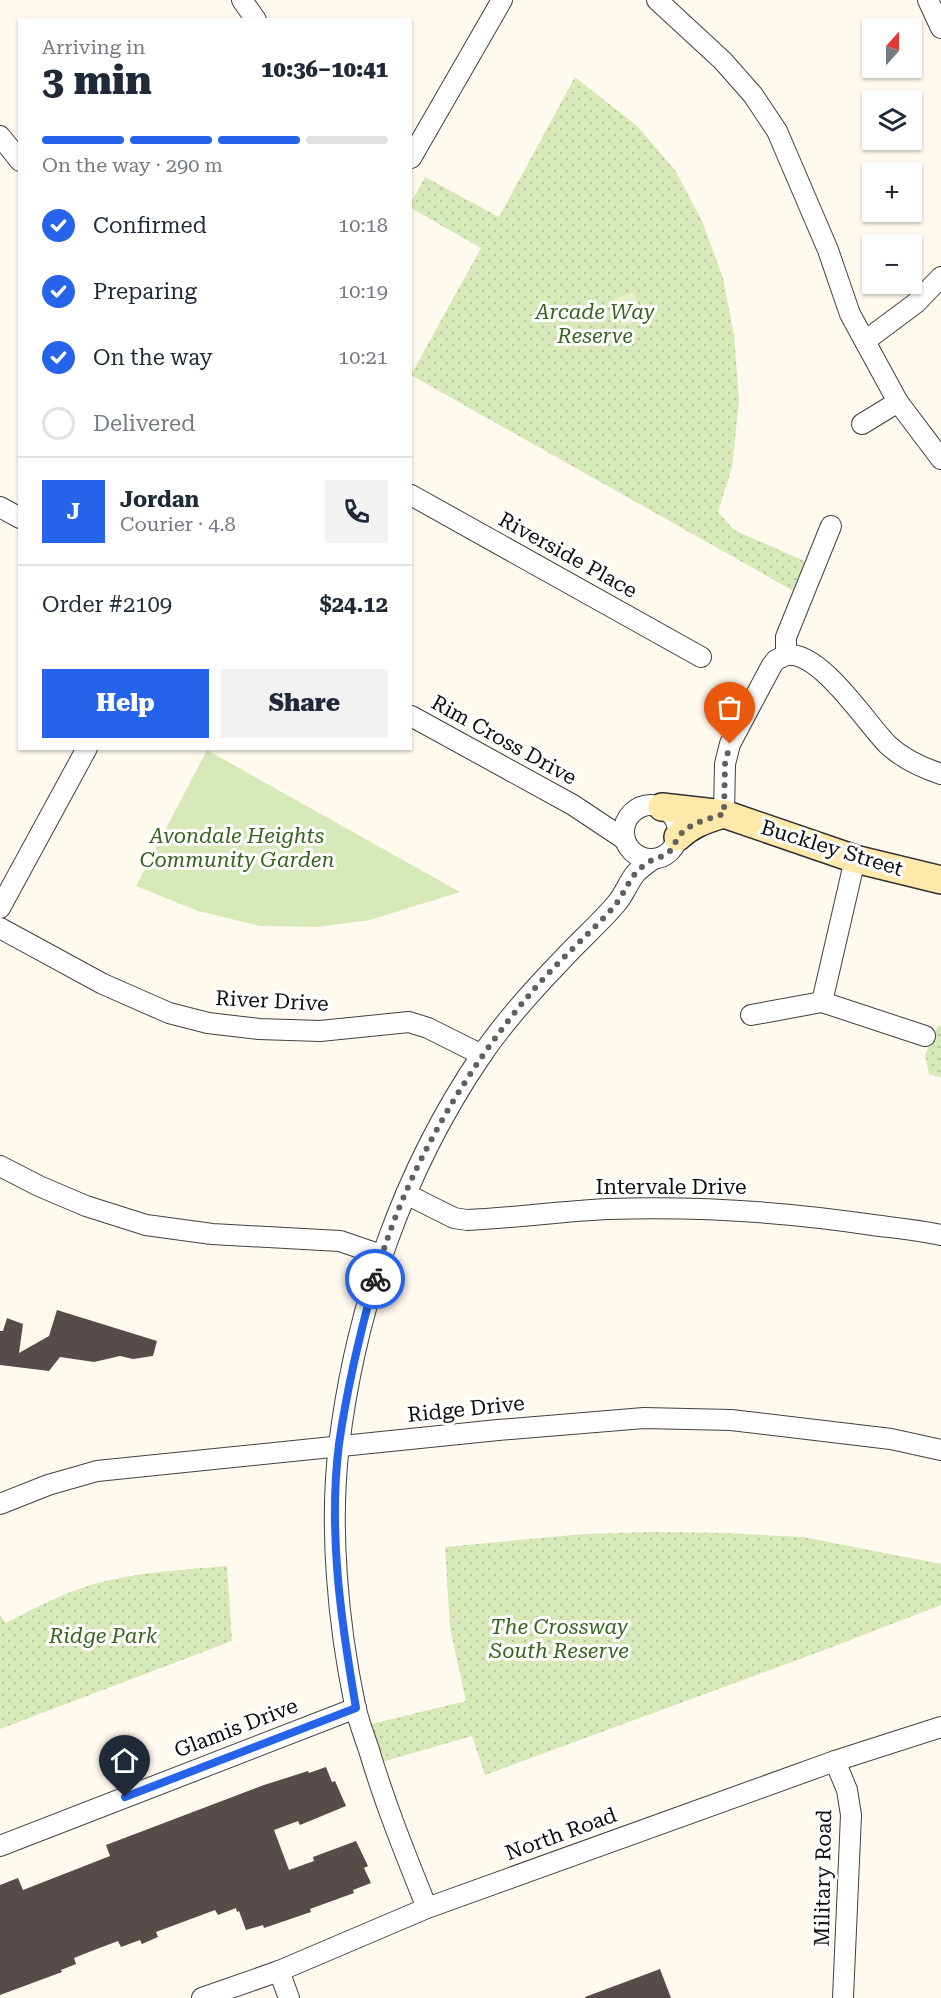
<!DOCTYPE html>
<meta charset="utf-8">
<style>
body{margin:0;font-family:"Roboto Serif",serif;background:#f2f2f3;color:#1f2937;height:100vh;display:flex;flex-direction:column;font-size:22px;white-space:nowrap}
*{box-sizing:border-box;margin:0}
p{font-size:20px;color:#747a83}
.icon{flex:none;width:33px;height:33px;fill:none;stroke:currentColor;stroke-width:2;stroke-linecap:round;stroke-linejoin:round}
.map{position:relative;flex:1;overflow:hidden}
.panel{position:absolute;left:18px;top:18px;width:394px;height:732px;display:flex;flex-direction:column;background:#fff;border-radius:0px;box-shadow:0 2px 4px #0004}
.panel>*{flex:none}
.needle{width:39px;rotate:21deg}
.buttons{position:absolute;left:862px;top:18px;display:grid;gap:12px}
.buttons a{display:grid;place-items:center;width:60px;height:60px;border-radius:0px;background:#fff;box-shadow:0 2px 4px #0004;font-size:30px}
.pin{position:absolute;display:grid;place-items:center;width:51px;height:51px;color:#fff;margin:-62px -26px;border-radius:50% 50% 50% 0;rotate:-45deg;box-shadow:0 0 6px #0007}
.pin .icon{rotate:45deg}
.courier{position:absolute;display:grid;place-items:center;width:60px;height:60px;margin:-30px;border:4px solid #2563eb;border-radius:50%;background:#fff;color:#222;box-shadow:0 2px 8px #0007}
.overview em{font-style:normal;font-weight:800}
.overview div{display:flex;flex-direction:column-reverse}
.overview{display:flex;align-items:center;justify-content:space-between;height:102px;padding:0 24px}
h1{font-size:39px;font-weight:800;line-height:45px}
.bar{display:grid;grid-template-columns:repeat(4,1fr);gap:9px 6px;align-content:center;height:72px;padding:0 24px}
.bar i{height:8px;border-radius:4px;background:#e0e1e3}
.bar .selected{background:#2563eb}
.bar p{grid-column:span 4}
.line{display:flex;align-items:center;gap:15px;padding:0 24px;border-top:2px solid #e0e1e3}
.line div{flex:1}
.round{display:grid;place-items:center;flex:none;width:63px;height:63px;border-radius:0px;background:#f2f2f3}
ol{padding:0 24px;list-style:none}
li{display:flex;align-items:center;gap:18px;height:66px}
li p{margin-inline-start:auto}
li .icon{padding:6px;border-radius:50%;background:#2563eb;color:#fff;stroke-width:4}
li:last-child{color:#747a83}
li i{width:33px;height:33px;border:3px solid #e0e1e3;border-radius:50%}
.primary-button{display:flex;gap:12px;margin-top:auto;padding:12px 24px}
.primary-button a{flex:1;height:69px;border-radius:0px;background:#2563eb;color:#fff;font-size:24px;font-weight:800;line-height:69px;text-align:center}
.primary-button a+a{background:#f2f2f3;color:#1f2937}
.map>svg:first-child{display:block}
.grass{fill:#d8e9b9}
.park{fill:url(#park-dots)}
.pitch{fill:#e8f0ca}
.building{fill:#564d4a}
.lines{fill:none;stroke-linecap:round;stroke-linejoin:round}
.street-casing{stroke:#414141;stroke-width:22}
.secondary-casing{stroke:#303030;stroke-width:30}
.street{stroke:#fff;stroke-width:20}
.secondary{stroke:#fee9ab;stroke-width:27}
.done{stroke:#62605c;stroke-width:6;stroke-dasharray:0 10.8}
.route{stroke:#2563eb;stroke-width:8}
.labels{text-anchor:middle;dominant-baseline:central;stroke-width:6;stroke-linejoin:round;paint-order:stroke}
.park-label{font-size:21px;font-style:italic;fill:#36641f;stroke:#fff}
.street-label{font-size:21px;fill:#0e0e0e;stroke:#fff}
</style>
<div class="map">
<svg width="941" height="1998" viewBox="0 0 941 1998">
<defs>
<pattern id="park-dots" width="8" height="8" patternUnits="userSpaceOnUse" patternTransform="scale(1.5)"><rect width="8" height="8" fill="#d8e9b9"/><path d="M2 2h.1M6 6h.1" fill="none" stroke="#b8c79e" stroke-width="1.8" stroke-linecap="round"/></pattern>
</defs>
<rect width="100%" height="100%" fill="#fff9ee"/>
<path class="grass" d="M 207,750 L 460,892 L 370,920 L 318,927 L 260,926 L 198,911 L 136,886 Z"/>
<g class="park">
<path d="M 575,77 L 637,126 L 675,170 L 702,221 L 723,278 L 734,335 L 739,401 L 732,467 L 718,512 L 734,530 L 809,563 L 797,593 L 411,375 L 481,248 L 411,208 L 411,203 L 425,177 L 499,217 Z"/>
<path d="M 938,1025 L 941,1026 L 941,1078 L 929,1074 L 925,1055 Z"/>
<path d="M 652,1532 L 725,1533 L 803,1537 L 941,1564 L 941,1605 L 827,1649 L 485,1775 L 472,1736 L 382,1762 L 371,1724 L 466,1701 L 450,1628 L 445,1547 L 584,1534 Z"/>
<path d="M 227,1566 L 232,1641 L 0,1729 L 0,1615 L 6,1623 C 34,1608 64,1593 94,1584 C 137,1572 183,1570 227,1566 Z"/>
</g>
<path class="pitch" d="M 634,292 L 644,318 L 623,326 L 613,299 Z"/>
<g class="building">
<path d="M 57,1310 L 157,1341 L 153,1356 L 133,1359 L 120,1356 L 94,1362 L 60,1357 L 49,1371 L 0,1365 L 0,1331 L 3,1331 L 7,1318 L 23,1324 L 19,1353 L 49,1336 Z"/>
<path d="M 326,1767 L 332,1782 L 335,1781 L 346,1806 L 300,1825 L 298,1821 L 274,1830 L 289,1870 L 314,1861 L 313,1857 L 356,1841 L 368,1866 L 364,1868 L 371,1883 L 353,1890 L 354,1893 L 310,1909 L 311,1912 L 264,1928 L 263,1925 L 246,1930 L 239,1911 L 237,1912 L 236,1908 L 218,1915 L 215,1910 L 156,1932 L 158,1937 L 142,1944 L 140,1940 L 121,1947 L 118,1941 L 89,1952 L 74,1958 L 76,1964 L 61,1970 L 62,1972 L 0,1995 L 0,1885 L 18,1878 L 23,1890 L 110,1856 L 106,1845 L 264,1785 L 308,1771 L 309,1773 Z"/>
<path d="M 660,1969 L 671,1998 L 585,1998 L 585,1997 Z"/>
</g>
<g class="lines">
<defs>
<g id="street">
<path d="M 242,0 L 256,20"/>
<path d="M 657,0 L 723,61 L 753,95 L 777,131 L 828,250 L 850,314 L 898,402 L 941,459"/>
<path d="M 928,0 L 941,28"/>
<path d="M 0,136 L 20,161"/>
<path d="M 411,158 L 502,0"/>
<path d="M 865,341 L 916,303 L 941,277"/>
<path d="M 862,424 L 898,402"/>
<path d="M 411,495 L 701,657"/>
<path d="M 0,507 L 20,518"/>
<path d="M 786,655 C 820,650 866,723 888,745 C 902,758 923,768 941,774"/>
<path d="M 786,655 L 786,637 L 831,526"/>
<path d="M 411,716 L 573,805 L 624,839"/>
<circle cx="651" cy="832" r="27"/>
<path d="M 724,814 L 725,764 L 730,744 L 772,665 L 776,660 L 786,655"/>
<path d="M 0,908 L 87,748"/>
<path d="M 0,928 L 103,984 L 169,1013 L 208,1023 L 259,1029 L 320,1031 L 409,1022 L 428,1028 L 482,1055"/>
<path d="M 822,1002 L 855,859"/>
<path d="M 751,1015 L 822,1002 L 925,1036"/>
<path d="M 0,1166 L 39,1186 L 86,1206 L 146,1225 L 212,1234 L 340,1241 L 381,1255"/>
<path d="M 406,1194 L 454,1218 L 467,1220 C 515,1218 561,1211 609,1209 C 697,1206 786,1212 873,1225 C 896,1228 919,1230 941,1235"/>
<path d="M 0,1504 L 48,1485 L 97,1471 L 498,1430 L 644,1418 L 731,1420 L 891,1439 L 941,1450"/>
<path d="M 835,1761 L 847,1790 L 851,1815 L 843,1998"/>
<path d="M 0,1846 L 356,1708"/>
<path d="M 427,1908 C 406,1856 385,1804 369,1750 C 364,1735 358,1720 355,1705 C 338,1624 329,1528 339,1445 C 356,1307 403,1171 481,1056 C 504,1022 532,991 560,962 C 578,942 599,924 616,904 C 624,895 628,883 635,874 C 640,868 647,864 653,859"/>
<path d="M 279,1971 L 289,1998"/>
<path d="M 202,1998 L 279,1971 L 427,1908 L 835,1761 L 941,1727"/>
</g>
<g id="secondary">
<path d="M 662,807 L 724,814 L 855,859 L 941,880"/>
<path d="M 678,837 C 690,825 704,820 720,815"/>
</g>
</defs>
<use href="#street" class="street-casing"/>
<use href="#secondary" class="secondary-casing"/>
<use href="#street" class="street"/>
<use href="#secondary" class="secondary"/>
</g>
<g class="lines">
<path class="done" d="M 375,1279 C 402,1178 463,1073 530,994 C 555,964 585,938 612,909 C 621,899 626,886 634,875 C 639,869 648,861 655,859 C 660,857 664,856 668,853 C 674,848 675,841 680,835 C 691,822 709,819 724,814 L 725,764 L 730,744"/>
<path class="route" d="M 125,1797 L 356,1708 C 341,1621 328,1532 339,1444 C 347,1388 360,1333 375,1279"/>
</g>
<g class="labels">
<g class="park-label">
<text x="595" y="312">Arcade Way<tspan x="595" dy="24">Reserve</tspan></text>
<text x="237" y="836">Avondale Heights<tspan x="237" dy="24">Community Garden</tspan></text>
<text x="559" y="1627">The Crossway<tspan x="559" dy="24">South Reserve</tspan></text>
<text x="103" y="1636">Ridge Park</text>
</g>
<g class="street-label">
<text transform="translate(568 555) rotate(29)">Riverside Place</text>
<text transform="translate(504 740) rotate(29)">Rim Cross Drive</text>
<text transform="translate(832 848) rotate(17)">Buckley Street</text>
<text transform="translate(272 1001) rotate(3)">River Drive</text>
<text x="671" y="1187">Intervale Drive</text>
<text transform="translate(466 1409) rotate(-6)">Ridge Drive</text>
<text transform="translate(236 1728) rotate(-21)">Glamis Drive</text>
<text transform="translate(561 1834) rotate(-20)">North Road</text>
<text transform="translate(823 1878) rotate(-89)">Military Road</text>
</g>
</g>
</svg>
<div class="buttons">
<a><svg class="needle" viewBox="-14 -14 28 28"><path d="M0-13l5 13h-10z" fill="#e53935"/><path d="M0 13l5-13h-10z" fill="#747a83"/></svg></a>
<a><svg class="icon" aria-label="layers" viewBox="0 0 24 24"><path d="M12 4l9 5-9 5-9-5zM3 14l9 5 9-5"/></svg></a>
<a>+</a>
<a>−</a>
</div>
<div class="pin" style="left:730px;top:744px;background:#ea580c"><svg class="icon" aria-label="bag" viewBox="0 0 24 24"><path d="M5 8h14l-1 12H6zM9 8a3 3 0 0 1 6 0"/></svg></div>
<div class="pin" style="left:125px;top:1797px;background:#1f2937"><svg class="icon" aria-label="home" viewBox="0 0 24 24"><path d="M3 11l9-7 9 7M6 9v11h12V9"/></svg></div>
<div class="courier" style="left:375px;top:1279px"><svg class="icon" aria-label="bike" viewBox="0 0 24 24"><circle cx="6" cy="16" r="4"/><circle cx="18" cy="16" r="4"/><path d="M6 16l4-8h5l3 8M10 8l3 8H6M13 5h3"/></svg></div>
<section class="panel">
<div class="overview"><div><h1>3 min</h1><p>Arriving in</p></div><em>10:36–10:41</em></div>
<div class="bar"><i class="selected"></i><i class="selected"></i><i class="selected"></i><i></i><p>On the way · 290 m</p></div>
<ol>
<li><svg class="icon" aria-label="check" viewBox="0 0 24 24"><path d="M5 12l5 5 9-10"/></svg>Confirmed<p>10:18</p></li>
<li><svg class="icon" aria-label="check" viewBox="0 0 24 24"><path d="M5 12l5 5 9-10"/></svg>Preparing<p>10:19</p></li>
<li><svg class="icon" aria-label="check" viewBox="0 0 24 24"><path d="M5 12l5 5 9-10"/></svg>On the way<p>10:21</p></li>
<li><i></i>Delivered</li>
</ol>
<div class="line" style="height:108px"><b class="round" style="background:#2563eb;color:#fff">J</b><div><b>Jordan</b><p>Courier · 4.8</p></div><a class="round"><svg class="icon" aria-label="phone" viewBox="0 0 24 24"><path d="M5 4h4l2 5-3 2q2 4 5 5l2-3 5 2v4C11 20 4 13 5 4z"/></svg></a></div>
<div class="line" style="height:78px"><div>Order #2109</div><b>$24.12</b></div>
<div class="primary-button"><a>Help</a><a>Share</a></div>
</section>
</div>
